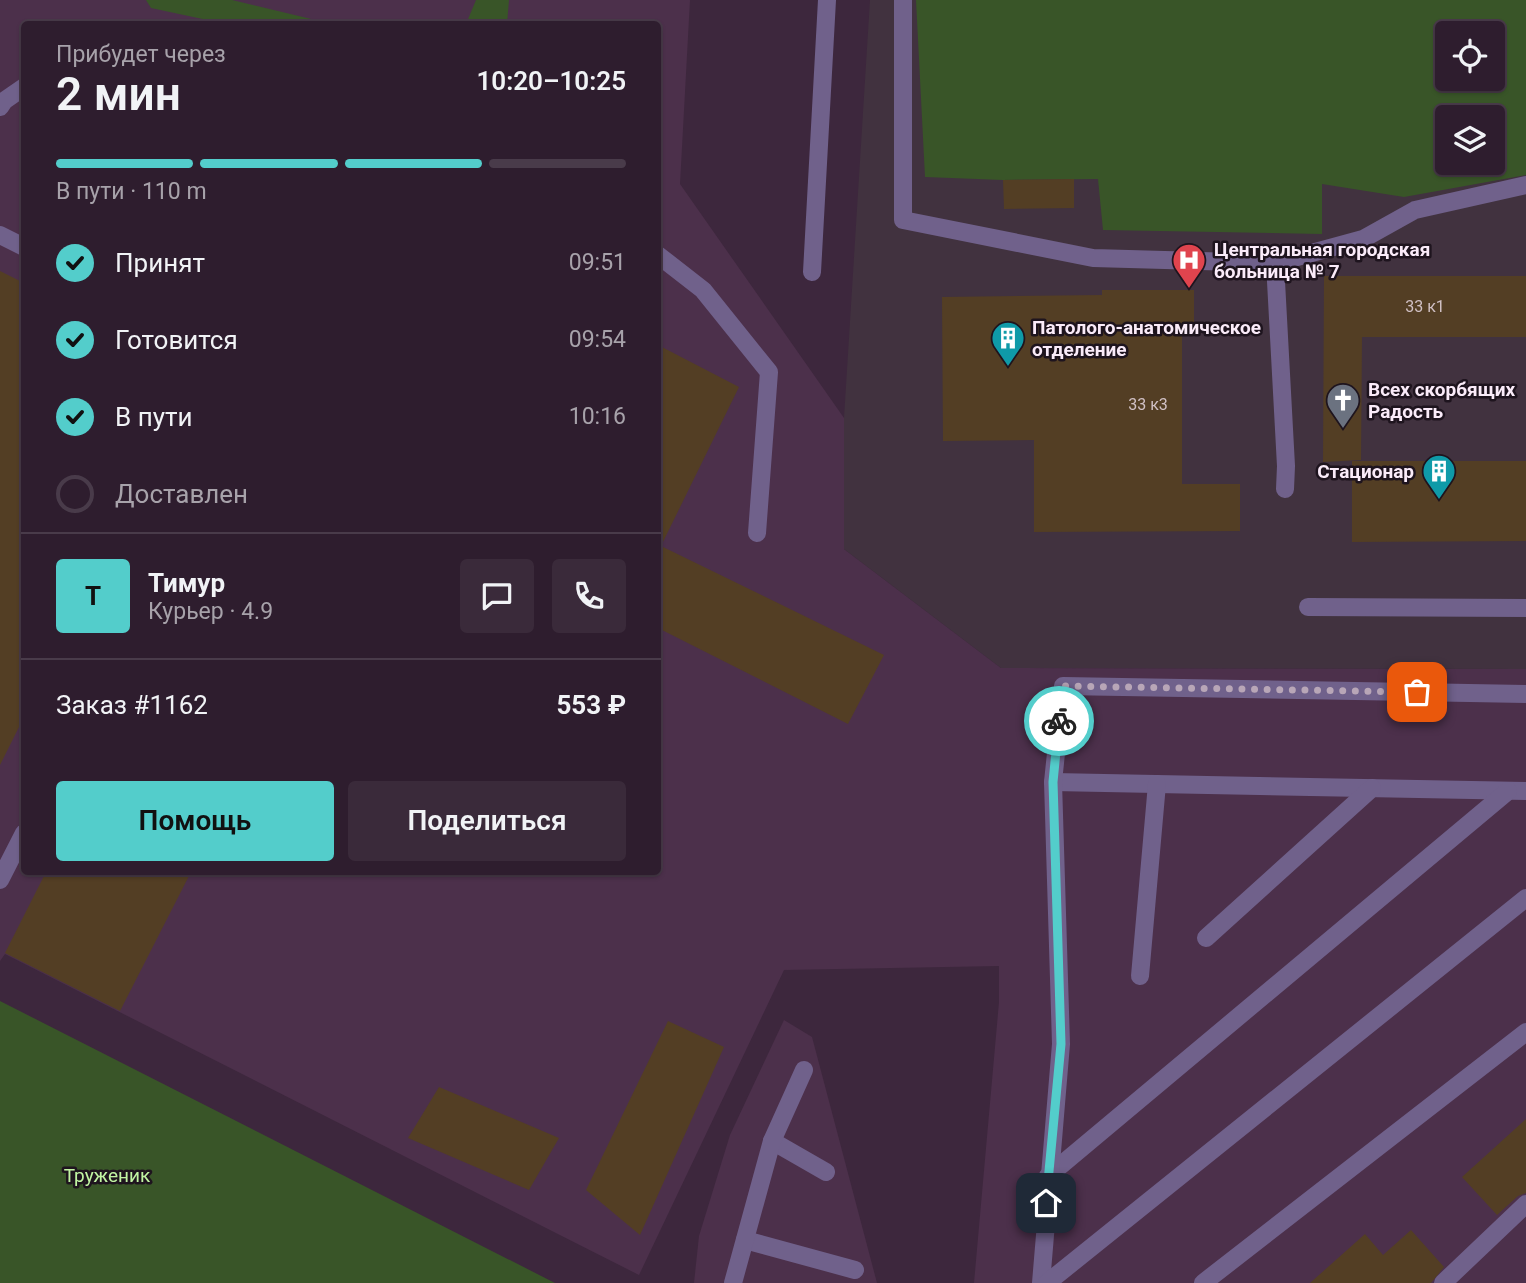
<!DOCTYPE html>
<html lang="ru">
<meta charset="utf-8">
<style>
body{margin:0;font-family:Roboto,sans-serif;background:#3a2a3a;color:#f1f3f6;height:100vh;display:flex;flex-direction:column;font-size:26px;white-space:nowrap}
*{box-sizing:border-box;margin:0}
p{font-size:23px;color:#a7a2aa}
.icon{flex:none;width:38px;height:38px;fill:none;stroke:currentColor;stroke-width:2;stroke-linecap:round;stroke-linejoin:round}
.map{position:relative;flex:1;overflow:hidden}
.side{position:absolute;left:21px;top:21px;width:640px;height:854px;display:flex;flex-direction:column;background:#2e1d2e;border-radius:7px;box-shadow:0 2px 5px #0004,0 0 0 2px #493b4a}
.side>*{flex:none}
.tools{position:absolute;left:1435px;top:21px;display:grid;gap:14px}
.tools a{display:grid;place-items:center;width:70px;height:70px;border-radius:7px;background:#2e1d2e;box-shadow:0 2px 5px #0004,0 0 0 2px #493b4a;font-size:35px}
.pin{position:absolute;display:grid;place-items:center;width:60px;height:60px;color:#fff;margin:-30px;border-radius:14px;box-shadow:0 4px 10px #0006}
.courier{position:absolute;display:grid;place-items:center;width:70px;height:70px;margin:-35px;border:5px solid #53cdcb;border-radius:50%;background:#fff;color:#222;box-shadow:0 2px 9px #0007}
.headline em{font-style:normal;font-weight:600}
.headline div{display:flex;flex-direction:column-reverse}
.headline{display:flex;align-items:center;justify-content:space-between;height:119px;padding:0 35px}
h1{font-size:46px;font-weight:600;line-height:52px}
.bar{display:grid;grid-template-columns:repeat(4,1fr);gap:10px 7px;align-content:center;height:84px;padding:0 35px}
.bar i{height:9px;border-radius:5px;background:#493b4a}
.bar .current{background:#53cdcb}
.bar p{grid-column:span 4}
.line{display:flex;align-items:center;gap:18px;padding:0 35px;border-top:2px solid #493b4a}
.line div{flex:1}
.round{display:grid;place-items:center;flex:none;width:74px;height:74px;border-radius:7px;background:#3a2a3a}
ol{padding:0 35px;list-style:none}
li{display:flex;align-items:center;gap:21px;height:77px}
li p{margin-inline-start:auto}
li .icon{padding:7px;border-radius:50%;background:#53cdcb;color:#111;stroke-width:4}
li:last-child{color:#a7a2aa}
li i{width:38px;height:38px;border:4px solid #493b4a;border-radius:50%}
.action{display:flex;gap:14px;margin-top:auto;padding:14px 35px}
.action a{flex:1;height:80px;border-radius:7px;background:#53cdcb;color:#111;font-size:28px;font-weight:600;line-height:80px;text-align:center}
.action a+a{background:#3a2a3a;color:#f1f3f6}
.map>svg:first-child{display:block}
.built{fill:#4c304b;fill-rule:evenodd}
.medical{fill:#41323f;fill-rule:evenodd}
.green{fill:#395528;fill-rule:evenodd}
.building{fill:#533e24}
.lines{fill:none;stroke-linecap:round;stroke-linejoin:round}
.lane{stroke:#70618b;stroke-width:18}
.done{stroke:#b8a6b7;stroke-width:7;stroke-dasharray:0 12.6}
.route{stroke:#53cdcb;stroke-width:9}
.labels{text-anchor:middle;dominant-baseline:central;stroke-width:5;stroke-linejoin:round;paint-order:stroke}
.number-label{font-size:16px;fill:#d0c0c4}
.poi-label{font-size:19px;font-weight:bold;fill:#faebf9;stroke:#1e141e;text-anchor:start}
.park-label{font-size:19px;fill:#c1f5a2;stroke:#1e141e}
</style>
<div class="map">
<svg width="1526" height="1283" viewBox="0 0 1526 1283">
<rect width="100%" height="100%" fill="#3d273d"/>
<g class="built">
<path d="M 0,0 L 690,0 L 680,184 L 844,418 L 844,549 L 1001,668 L 1526,669 L 1526,1283 L 974,1283 L 999,1002 L 999,966 L 784,970 L 639,1275 L 5,954 L 0,961 ZM 24,24 L 658,24 L 658,872 L 24,872 Z"/>
<path d="M 784,1020 L 812,1037 L 877,1283 L 694,1283 L 699,1236 L 730,1135 Z"/>
</g>
<path class="medical" d="M 870,0 L 1526,0 L 1526,669 L 1001,668 L 844,549 L 844,418 ZM 1447,33 L 1493,33 L 1493,79 L 1447,79 ZM 1447,117 L 1493,117 L 1493,163 L 1447,163 Z"/>
<g class="green">
<path d="M 146,0 L 232,0 L 332,24 L 226,24 L 151,8 Z"/>
<path d="M 476,0 L 509,0 L 507,24 L 466,24 Z"/>
<path d="M 916,0 L 1526,0 L 1526,175 L 1404,197 L 1322,184 L 1322,234 L 1103,230 L 1098,179 L 1003,180 L 925,177 ZM 1447,33 L 1493,33 L 1493,79 L 1447,79 ZM 1447,117 L 1493,117 L 1493,163 L 1447,163 Z"/>
<path d="M 0,1001 L 555,1283 L 0,1283 Z"/>
</g>
<g class="building">
<path d="M 1074,179 L 1074,208 L 1004,209 L 1003,180 Z"/>
<path d="M 0,271 L 24,283 L 24,717 L 0,765 Z"/>
<path d="M 1324,276 L 1526,276 L 1526,337 L 1362,337 L 1361,460 L 1323,462 Z"/>
<path d="M 1102,290 L 1194,290 L 1194,330 L 1182,330 L 1182,484 L 1240,484 L 1240,531 L 1034,532 L 1034,440 L 943,441 L 942,297 L 1102,295 Z"/>
<path d="M 658,345 L 739,387 L 661,546 L 884,655 L 848,724 L 658,628 Z"/>
<path d="M 1352,461 L 1526,461 L 1526,541 L 1352,542 Z"/>
<path d="M 46,872 L 191,872 L 120,1011 L 5,953 Z"/>
<path d="M 668,1021 L 724,1047 L 640,1235 L 586,1190 Z"/>
<path d="M 439,1087 L 559,1138 L 529,1190 L 408,1138 Z"/>
<path d="M 1526,1119 L 1526,1193 L 1518,1196 L 1497,1215 L 1462,1177 Z"/>
<path d="M 1411,1230 L 1444,1267 L 1431,1283 L 1310,1283 L 1365,1234 L 1383,1255 Z"/>
</g>
<g class="lines">
<g class="lane">
<path d="M 903,0 L 903,220 L 1093,258 L 1275,263 L 1286,466 L 1285,489"/>
<path d="M 0,107 L 4,101 L 24,87"/>
<path d="M 0,235 L 24,247"/>
<path d="M 658,255 L 703,290 L 769,372 L 757,533"/>
<path d="M 1275,263 L 1363,239 L 1415,210 L 1526,185"/>
<path d="M 812,272 L 827,0"/>
<path d="M 1308,607 L 1526,608"/>
<path d="M 1053,782 L 1526,791"/>
<path d="M 0,880 L 24,833"/>
<path d="M 1206,938 L 1372,788"/>
<path d="M 1140,976 L 1157,784"/>
<path d="M 772,1141 L 826,1172"/>
<path d="M 1048,1176 L 1508,791"/>
<path d="M 745,1240 L 855,1270"/>
<path d="M 733,1283 L 772,1141 L 804,1070"/>
<path d="M 1041,1283 L 1061,1044 L 1053,782 L 1063,686 L 1526,694"/>
<path d="M 1047,1283 L 1526,898"/>
<path d="M 1203,1283 L 1526,1032"/>
<path d="M 1443,1283 L 1526,1204"/>
</g>
</g>
<g class="lines">
<path class="done" d="M 1059,721 L 1063,686 L 1417,692"/>
<path class="route" d="M 1046,1203 L 1061,1044 L 1053,782 L 1059,721"/>
</g>
<defs>
<symbol id="hospital-pin" viewBox="-11 -11 22 30"><path d="M0 17L-7.5 6A9.5 9.5 0 1 1 7.5 6Z" fill="#e0444e" stroke="#1e141e"/><path d="M-5-5h3v3.5h4V-5h3V5h-3V1.5h-4V5h-3Z" fill="#fff"/></symbol>
<symbol id="building-pin" viewBox="-11 -11 22 30"><path d="M0 17L-7.5 6A9.5 9.5 0 1 1 7.5 6Z" fill="#0f9aa8" stroke="#1e141e"/><path d="M-4-6H4V6H1V3H-1V6H-4ZM-2.5-4.3h1.7v1.8h-1.7ZM.8-4.3h1.7v1.8H.8ZM-2.5-1h1.7V.8h-1.7ZM.8-1h1.7V.8H.8Z" fill="#fff"/></symbol>
<symbol id="church-pin" viewBox="-11 -11 22 30"><path d="M0 17L-7.5 6A9.5 9.5 0 1 1 7.5 6Z" fill="#6b7280" stroke="#1e141e"/><path d="M-1.2-6h2.4v3.5h3.3v2.4h-3.3V6h-2.4V-.1h-3.3v-2.4h3.3Z" fill="#fff"/></symbol>
</defs>
<g fill-rule="evenodd">
<use href="#hospital-pin" x="1170" y="241" width="38" height="52"/>
<use href="#building-pin" x="989" y="319" width="38" height="52"/>
<use href="#church-pin" x="1324" y="381" width="38" height="52"/>
<use href="#building-pin" x="1420" y="452" width="38" height="52"/>
</g>
<g class="labels">
<g class="number-label">
<text x="1425" y="306">33 к1</text>
<text x="1148" y="404">33 к3</text>
</g>
<g class="poi-label">
<text x="1214" y="249">Центральная городская<tspan x="1214" dy="22">больница № 7</tspan></text>
<text x="1032" y="327">Патолого-анатомическое<tspan x="1032" dy="22">отделение</tspan></text>
<text x="1368" y="389">Всех скорбящих<tspan x="1368" dy="22">Радость</tspan></text>
<text x="1414" y="471" text-anchor="end">Стационар</text>
</g>
<g class="park-label">
<text x="107" y="1175">Труженик</text>
</g>
</g>
</svg>
<div class="tools">
<a><svg class="icon" aria-label="locate" viewBox="0 0 24 24"><circle cx="12" cy="12" r="6"/><path d="M12 2v4M12 18v4M2 12h4M18 12h4"/></svg></a>
<a><svg class="icon" aria-label="layers" viewBox="0 0 24 24"><path d="M12 4l9 5-9 5-9-5zM3 14l9 5 9-5"/></svg></a>
</div>
<div class="pin" style="left:1417px;top:692px;background:#ea580c"><svg class="icon" aria-label="bag" viewBox="0 0 24 24"><path d="M5 8h14l-1 12H6zM9 8a3 3 0 0 1 6 0"/></svg></div>
<div class="pin" style="left:1046px;top:1203px;background:#1f2937"><svg class="icon" aria-label="home" viewBox="0 0 24 24"><path d="M3 11l9-7 9 7M6 9v11h12V9"/></svg></div>
<div class="courier" style="left:1059px;top:721px"><svg class="icon" aria-label="bike" viewBox="0 0 24 24"><circle cx="6" cy="16" r="4"/><circle cx="18" cy="16" r="4"/><path d="M6 16l4-8h5l3 8M10 8l3 8H6M13 5h3"/></svg></div>
<section class="side">
<div class="headline"><div><h1>2 мин</h1><p>Прибудет через</p></div><em>10:20–10:25</em></div>
<div class="bar"><i class="current"></i><i class="current"></i><i class="current"></i><i></i><p>В пути · 110 m</p></div>
<ol>
<li><svg class="icon" aria-label="check" viewBox="0 0 24 24"><path d="M5 12l5 5 9-10"/></svg>Принят<p>09:51</p></li>
<li><svg class="icon" aria-label="check" viewBox="0 0 24 24"><path d="M5 12l5 5 9-10"/></svg>Готовится<p>09:54</p></li>
<li><svg class="icon" aria-label="check" viewBox="0 0 24 24"><path d="M5 12l5 5 9-10"/></svg>В пути<p>10:16</p></li>
<li><i></i>Доставлен</li>
</ol>
<div class="line" style="height:126px"><b class="round" style="background:#53cdcb;color:#111">Т</b><div><b>Тимур</b><p>Курьер · 4.9</p></div><a class="round"><svg class="icon" aria-label="chat" viewBox="0 0 24 24"><path d="M4 5h16v11H9l-5 4z"/></svg></a><a class="round"><svg class="icon" aria-label="phone" viewBox="0 0 24 24"><path d="M5 4h4l2 5-3 2q2 4 5 5l2-3 5 2v4C11 20 4 13 5 4z"/></svg></a></div>
<div class="line" style="height:91px"><div>Заказ #1162</div><b>553 ₽</b></div>
<div class="action"><a>Помощь</a><a>Поделиться</a></div>
</section>
</div>
